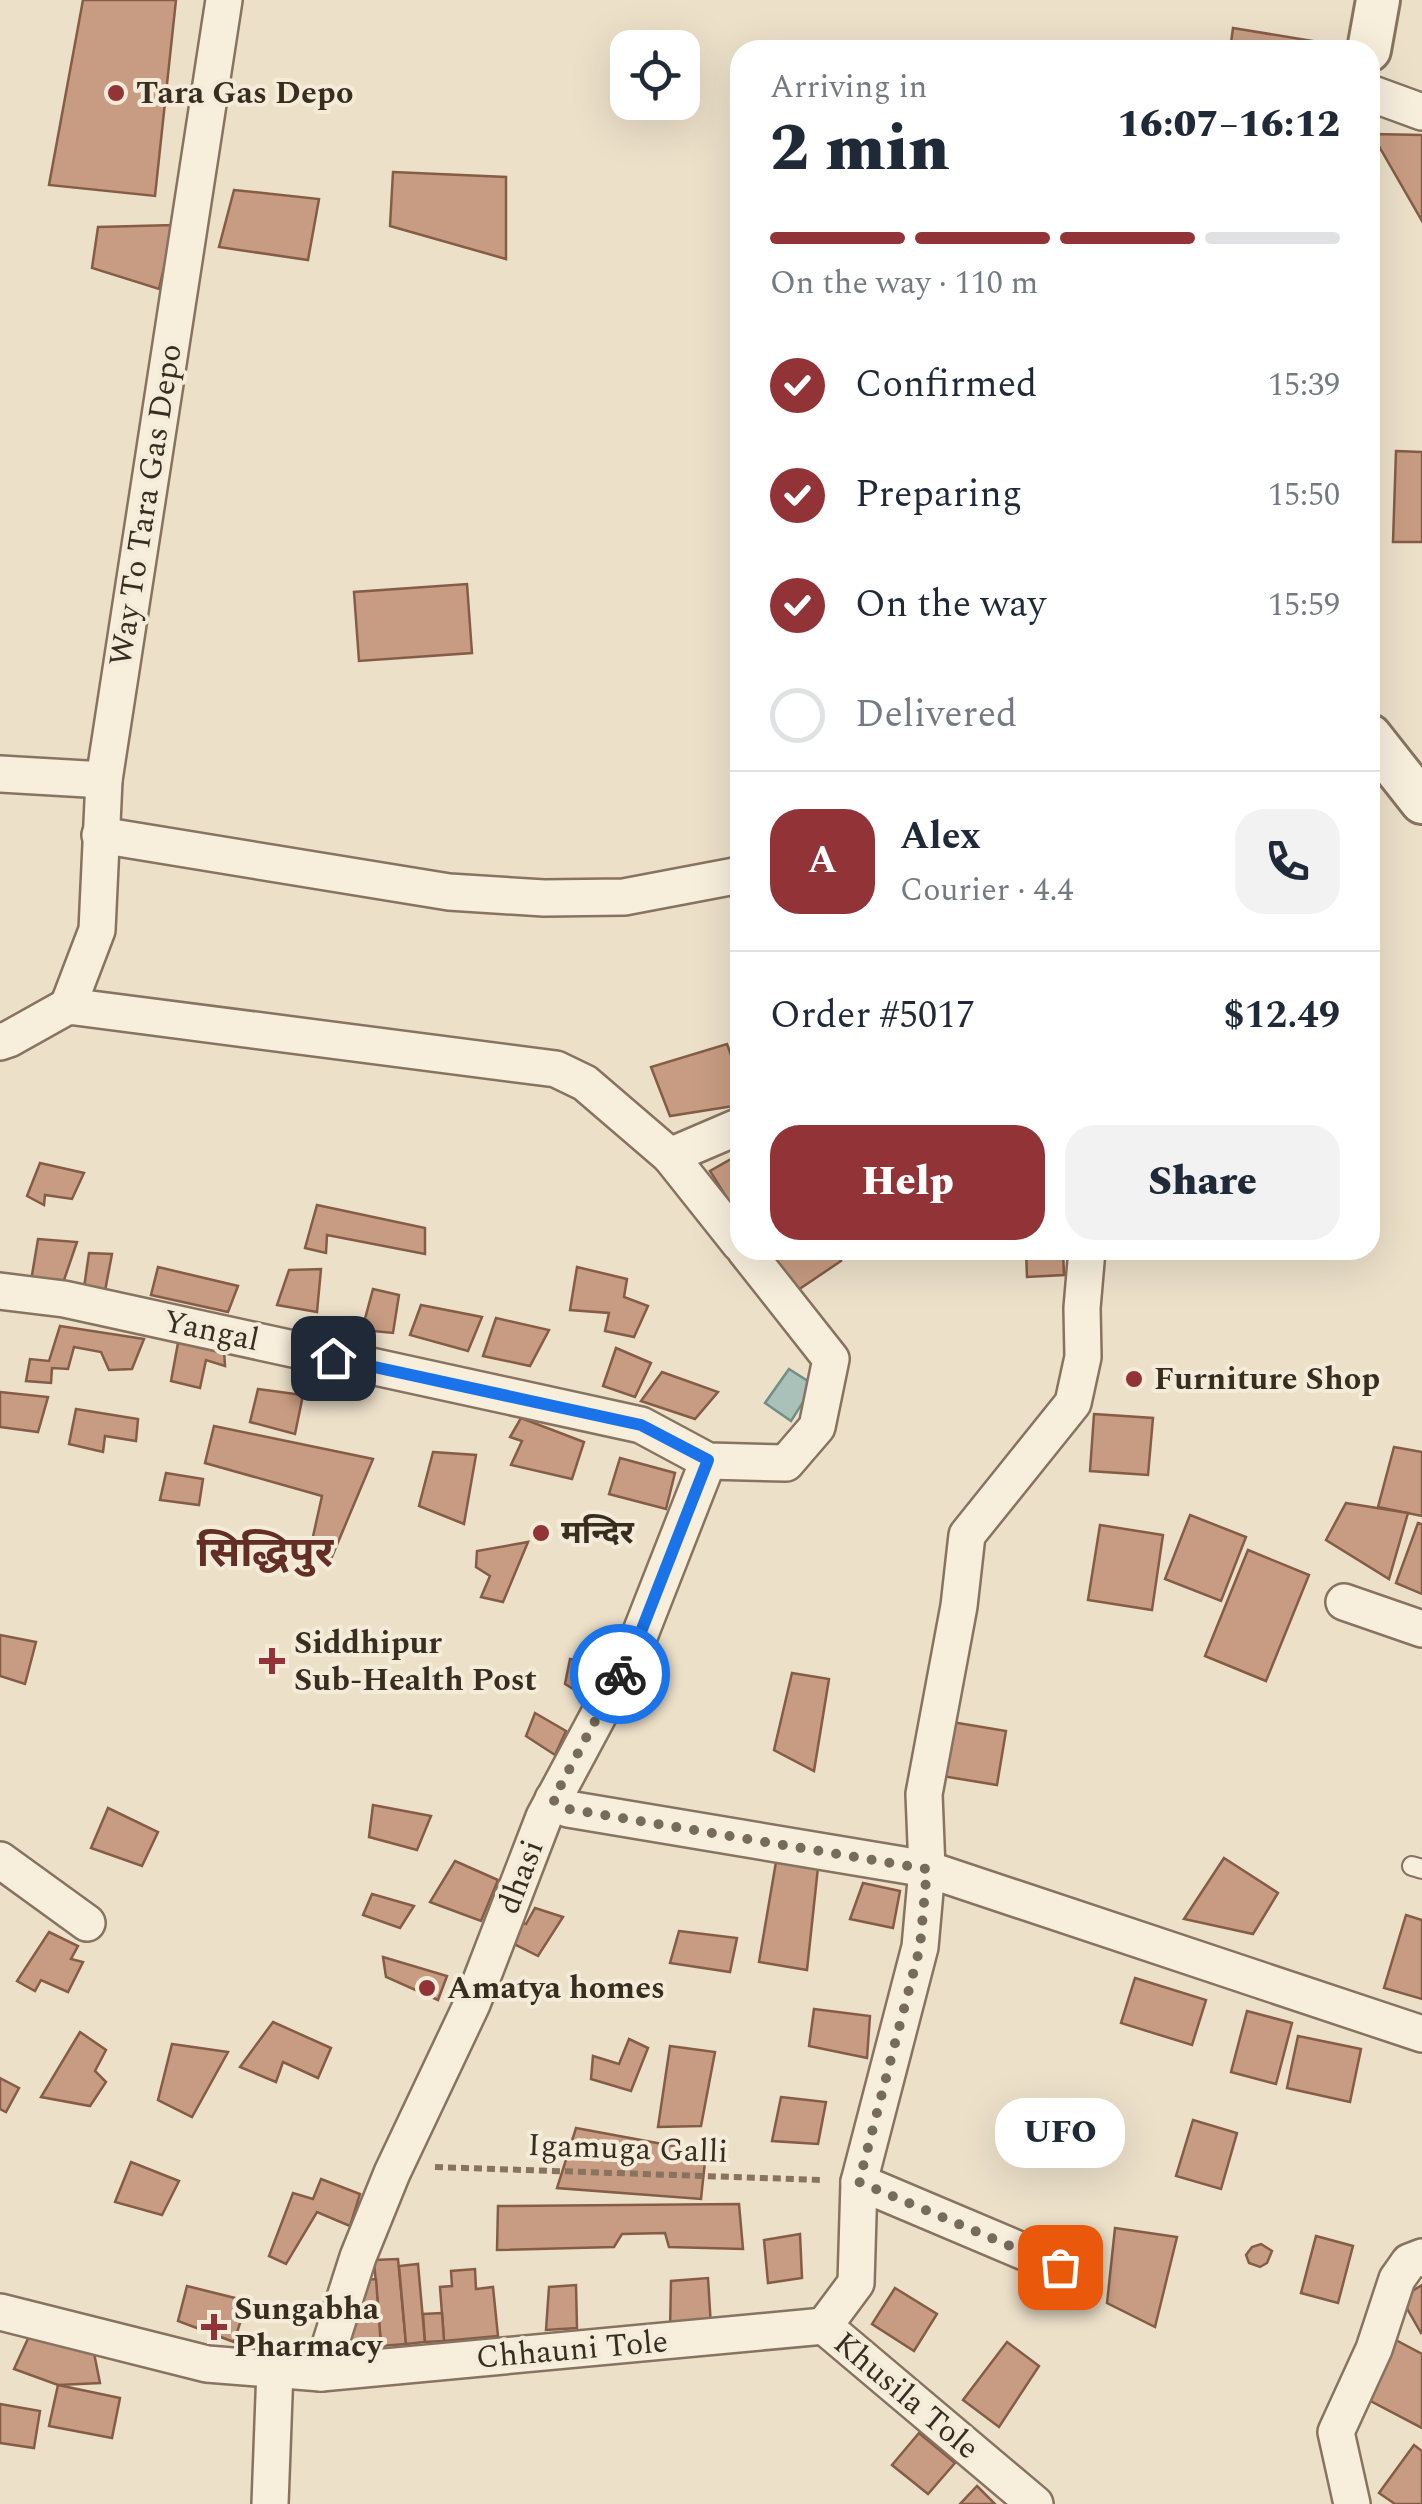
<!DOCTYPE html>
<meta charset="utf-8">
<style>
body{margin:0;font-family:Spectral,"Noto Sans Devanagari",serif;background:#f2f2f3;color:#1f2937;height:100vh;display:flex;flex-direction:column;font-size:38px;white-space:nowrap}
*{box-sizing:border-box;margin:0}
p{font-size:32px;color:#747a83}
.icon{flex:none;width:55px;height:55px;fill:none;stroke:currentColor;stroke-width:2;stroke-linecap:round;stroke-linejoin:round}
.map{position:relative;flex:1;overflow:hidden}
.drawer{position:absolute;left:730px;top:40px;width:650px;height:1220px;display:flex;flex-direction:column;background:#fff;border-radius:30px;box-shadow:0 10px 40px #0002}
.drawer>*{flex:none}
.fabs{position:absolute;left:610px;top:30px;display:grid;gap:20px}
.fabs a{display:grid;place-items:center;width:90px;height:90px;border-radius:20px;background:#fff;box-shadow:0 10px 40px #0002;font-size:50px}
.pin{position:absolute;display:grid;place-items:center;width:85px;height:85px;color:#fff;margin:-42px;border-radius:20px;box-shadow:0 5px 15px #0006}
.courier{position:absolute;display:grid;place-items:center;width:100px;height:100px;margin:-50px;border:8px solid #1a73e8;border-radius:50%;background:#fff;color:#222;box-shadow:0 2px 12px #0007}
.bubble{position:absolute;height:70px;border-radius:30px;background:#fff;box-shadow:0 10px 40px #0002;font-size:32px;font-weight:800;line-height:70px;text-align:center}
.overview em{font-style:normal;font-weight:800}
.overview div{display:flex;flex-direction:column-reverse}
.overview{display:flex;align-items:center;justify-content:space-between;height:170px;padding:0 40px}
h1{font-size:65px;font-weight:800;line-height:75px}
.bar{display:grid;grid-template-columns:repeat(4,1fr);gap:15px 10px;align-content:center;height:120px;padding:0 40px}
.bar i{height:12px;border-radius:8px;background:#e0e1e3}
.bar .current{background:#923337}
.bar p{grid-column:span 4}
.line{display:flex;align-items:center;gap:25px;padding:0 40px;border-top:2px solid #e0e1e3}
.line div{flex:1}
.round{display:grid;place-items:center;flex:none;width:105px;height:105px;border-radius:30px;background:#f2f2f3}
ol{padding:0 40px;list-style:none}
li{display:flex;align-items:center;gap:30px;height:110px}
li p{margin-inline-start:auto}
li .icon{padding:10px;border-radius:50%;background:#923337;color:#fff;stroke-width:4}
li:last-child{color:#747a83}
li i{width:55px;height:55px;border:5px solid #e0e1e3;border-radius:50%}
.button{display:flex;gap:20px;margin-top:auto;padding:20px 40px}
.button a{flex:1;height:115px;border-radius:30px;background:#923337;color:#fff;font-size:40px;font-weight:800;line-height:115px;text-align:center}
.button a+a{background:#f2f2f3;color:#1f2937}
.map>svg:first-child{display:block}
.water{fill:#a9c1b9;stroke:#708f86;stroke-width:2.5}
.building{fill:#c79c82;stroke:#855c46;stroke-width:2.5}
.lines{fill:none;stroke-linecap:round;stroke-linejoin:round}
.service-casing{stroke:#87735f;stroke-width:22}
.minor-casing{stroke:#87735f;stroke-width:40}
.tertiary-casing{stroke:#87735f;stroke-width:48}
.path{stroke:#87735f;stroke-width:6;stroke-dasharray:8 5;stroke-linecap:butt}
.service{stroke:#f7eedc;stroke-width:18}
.minor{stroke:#f7eedc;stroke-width:35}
.tertiary{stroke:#f7eedc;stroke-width:42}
.done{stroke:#786b5c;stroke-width:10;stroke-dasharray:0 18}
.route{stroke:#1a73e8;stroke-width:12}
.poi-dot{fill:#923337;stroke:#f4ebd8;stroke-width:4}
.labels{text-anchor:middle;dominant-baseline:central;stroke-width:8;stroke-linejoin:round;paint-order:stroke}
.poi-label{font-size:32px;font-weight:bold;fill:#392c21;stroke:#f4ebd8;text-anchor:start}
.street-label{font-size:32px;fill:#392c21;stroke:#f4ebd8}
.district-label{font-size:42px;font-weight:bold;fill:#632e24;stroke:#f4ebd8}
</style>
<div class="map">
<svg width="1422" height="2504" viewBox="0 0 1422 2504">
<rect width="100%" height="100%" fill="#ece0c9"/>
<path class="water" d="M 789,1369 L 814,1385 L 791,1421 L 765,1403 Z"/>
<g class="building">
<path d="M 83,0 L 176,0 L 155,196 L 49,185 Z"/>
<path d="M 1233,28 L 1337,45 L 1336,50 L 1230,50 Z"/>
<path d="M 1372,134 L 1422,135 L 1422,221 Z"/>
<path d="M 393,172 L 506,177 L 506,259 L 390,226 Z"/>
<path d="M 234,190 L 319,199 L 308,260 L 219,247 Z"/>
<path d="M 174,225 L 159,289 L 92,268 L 98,227 Z"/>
<path d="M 1396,451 L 1422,452 L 1422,542 L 1393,542 Z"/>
<path d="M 467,584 L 472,653 L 359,661 L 354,592 Z"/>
<path d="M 727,1044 L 740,1080 L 740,1105 L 670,1116 L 651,1067 Z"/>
<path d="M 740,1154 L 740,1197 L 730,1203 L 710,1171 Z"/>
<path d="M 40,1163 L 84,1173 L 72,1199 L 45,1195 L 44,1205 L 27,1196 Z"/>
<path d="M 317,1205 L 425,1228 L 425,1254 L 327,1235 L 326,1253 L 305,1248 Z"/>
<path d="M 38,1239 L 77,1242 L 63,1283 L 31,1281 Z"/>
<path d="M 767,1250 L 834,1250 L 841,1261 L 795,1292 Z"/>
<path d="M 1026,1250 L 1063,1250 L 1064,1275 L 1027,1277 Z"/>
<path d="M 89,1253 L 112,1254 L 105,1291 L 84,1288 Z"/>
<path d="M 158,1267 L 238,1286 L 228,1312 L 151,1295 Z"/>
<path d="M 577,1267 L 627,1279 L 624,1297 L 648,1306 L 634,1337 L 605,1331 L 609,1313 L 570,1310 Z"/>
<path d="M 321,1269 L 317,1312 L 277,1305 L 289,1270 Z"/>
<path d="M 373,1289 L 399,1295 L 393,1333 L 362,1330 Z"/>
<path d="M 421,1305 L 482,1317 L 468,1351 L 410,1335 Z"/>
<path d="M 496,1318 L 549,1330 L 530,1366 L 483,1356 Z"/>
<path d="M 60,1326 L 144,1339 L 132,1369 L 109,1370 L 101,1352 L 74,1347 L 68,1369 L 52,1368 L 51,1383 L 26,1381 L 30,1359 L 49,1361 Z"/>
<path d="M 178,1343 L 224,1350 L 225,1366 L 206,1360 L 200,1388 L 171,1381 Z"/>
<path d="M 616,1348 L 651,1363 L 635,1397 L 603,1386 Z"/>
<path d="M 662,1372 L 718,1392 L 695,1419 L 641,1401 Z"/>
<path d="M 258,1389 L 303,1395 L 295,1434 L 250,1422 Z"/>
<path d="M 0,1392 L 48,1397 L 38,1432 L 0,1427 Z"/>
<path d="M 76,1409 L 138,1419 L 136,1441 L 105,1436 L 103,1452 L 69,1444 Z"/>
<path d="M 1094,1414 L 1153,1418 L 1148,1475 L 1090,1471 Z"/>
<path d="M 521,1418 L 584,1442 L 572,1479 L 511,1465 L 522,1441 L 510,1437 Z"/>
<path d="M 214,1426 L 373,1459 L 331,1559 L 310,1550 L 322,1496 L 205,1463 Z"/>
<path d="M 1394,1447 L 1422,1452 L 1422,1516 L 1378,1507 Z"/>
<path d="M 433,1452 L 476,1455 L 464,1524 L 419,1506 Z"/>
<path d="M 620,1458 L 675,1473 L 666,1509 L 609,1494 Z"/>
<path d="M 166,1473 L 203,1479 L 199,1505 L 160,1500 Z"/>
<path d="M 1346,1503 L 1408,1513 L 1389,1579 L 1326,1540 Z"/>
<path d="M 1190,1515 L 1246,1537 L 1221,1601 L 1165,1579 Z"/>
<path d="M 1418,1523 L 1422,1524 L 1422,1594 L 1396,1583 Z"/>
<path d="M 1100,1525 L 1163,1535 L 1152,1610 L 1088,1600 Z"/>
<path d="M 528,1542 L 503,1602 L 481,1597 L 490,1576 L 476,1567 L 477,1551 Z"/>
<path d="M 1248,1550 L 1309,1575 L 1266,1681 L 1205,1656 Z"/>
<path d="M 0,1635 L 36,1642 L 25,1684 L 0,1676 Z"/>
<path d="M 570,1659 L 598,1665 L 588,1698 L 565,1684 Z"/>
<path d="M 792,1673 L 829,1679 L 814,1771 L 774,1750 Z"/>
<path d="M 535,1713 L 566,1731 L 555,1755 L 526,1736 Z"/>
<path d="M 946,1721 L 1006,1731 L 997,1785 L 936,1775 Z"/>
<path d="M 373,1805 L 431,1816 L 417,1850 L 369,1837 Z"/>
<path d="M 108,1808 L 158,1832 L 142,1866 L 91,1848 Z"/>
<path d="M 778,1850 L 819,1858 L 807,1970 L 759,1962 Z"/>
<path d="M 1224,1858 L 1278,1893 L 1253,1934 L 1184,1919 Z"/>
<path d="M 455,1861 L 498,1880 L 481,1921 L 430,1902 Z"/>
<path d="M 863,1883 L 900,1891 L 893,1928 L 850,1919 Z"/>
<path d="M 372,1894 L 414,1906 L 400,1928 L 363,1915 Z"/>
<path d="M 535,1908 L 563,1917 L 538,1956 L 504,1939 L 514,1920 L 526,1924 Z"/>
<path d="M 1406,1915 L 1422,1920 L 1422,1999 L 1384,1988 Z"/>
<path d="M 679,1931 L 737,1938 L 730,1972 L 670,1963 Z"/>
<path d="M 49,1932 L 78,1946 L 71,1959 L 83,1962 L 68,1992 L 41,1980 L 35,1991 L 17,1981 Z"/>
<path d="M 383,1957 L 447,1976 L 438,2000 L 386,1977 Z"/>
<path d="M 1135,1978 L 1206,2000 L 1192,2045 L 1121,2023 Z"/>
<path d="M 814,2009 L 870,2016 L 867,2058 L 809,2046 Z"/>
<path d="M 1247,2011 L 1292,2023 L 1276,2084 L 1231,2072 Z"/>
<path d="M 273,2022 L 331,2048 L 318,2078 L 283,2062 L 276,2082 L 240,2067 Z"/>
<path d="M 80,2032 L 106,2050 L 95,2071 L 106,2082 L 90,2106 L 41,2097 Z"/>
<path d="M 1298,2036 L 1361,2049 L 1350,2102 L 1287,2088 Z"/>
<path d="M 629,2039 L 648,2048 L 631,2091 L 591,2079 L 593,2056 L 619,2064 Z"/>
<path d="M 172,2044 L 228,2052 L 192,2117 L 158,2100 Z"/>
<path d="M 670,2046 L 715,2052 L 701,2126 L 658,2127 Z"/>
<path d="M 0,2078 L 19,2088 L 6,2112 L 0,2109 Z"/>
<path d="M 781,2097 L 826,2102 L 818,2144 L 772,2141 Z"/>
<path d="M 1193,2120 L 1237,2133 L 1221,2189 L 1176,2176 Z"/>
<path d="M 576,2128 L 706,2152 L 701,2199 L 557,2188 Z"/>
<path d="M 131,2162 L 179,2181 L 162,2215 L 115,2202 Z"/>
<path d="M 321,2179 L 360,2194 L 350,2226 L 317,2212 L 286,2264 L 269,2256 L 293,2193 L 313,2199 Z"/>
<path d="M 739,2204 L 743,2249 L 669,2247 L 665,2233 L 622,2234 L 614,2247 L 497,2250 L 498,2206 Z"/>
<path d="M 1115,2228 L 1177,2237 L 1155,2327 L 1107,2303 Z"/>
<path d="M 800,2234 L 802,2278 L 768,2283 L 764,2240 Z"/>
<path d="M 1316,2236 L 1353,2246 L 1338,2303 L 1301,2293 Z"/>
<path d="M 1261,2244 L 1272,2251 L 1267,2263 L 1260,2267 L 1249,2263 L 1246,2255 L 1252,2247 Z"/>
<path d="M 398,2259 L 406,2344 L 381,2346 L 374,2260 Z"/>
<path d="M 418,2264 L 425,2342 L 406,2344 L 399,2266 Z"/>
<path d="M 475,2269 L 476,2289 L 493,2287 L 498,2336 L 444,2341 L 440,2287 L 452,2286 L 451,2271 Z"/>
<path d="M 708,2278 L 711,2327 L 670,2332 L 671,2281 Z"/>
<path d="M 376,2279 L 381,2346 L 330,2350 L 355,2281 Z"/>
<path d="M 576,2285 L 577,2328 L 546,2330 L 549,2287 Z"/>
<path d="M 1422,2285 L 1422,2332 L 1421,2333 L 1401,2298 Z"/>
<path d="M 187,2286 L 247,2301 L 234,2342 L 178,2321 Z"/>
<path d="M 895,2288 L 937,2314 L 914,2351 L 872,2324 Z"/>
<path d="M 442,2313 L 444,2341 L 425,2342 L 423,2314 Z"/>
<path d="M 31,2332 L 94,2353 L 100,2383 L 58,2385 L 14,2369 Z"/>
<path d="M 1392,2338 L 1422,2354 L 1422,2428 L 1361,2396 Z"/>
<path d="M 1007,2342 L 1039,2366 L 999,2427 L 963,2400 Z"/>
<path d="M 58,2385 L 120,2398 L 112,2438 L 49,2426 Z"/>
<path d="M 0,2404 L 40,2411 L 34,2448 L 0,2443 Z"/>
<path d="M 919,2433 L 955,2463 L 928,2494 L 892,2465 Z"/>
<path d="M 1414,2445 L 1422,2451 L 1422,2504 L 1395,2504 L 1379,2493 Z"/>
<path d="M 977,2486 L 995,2504 L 960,2504 Z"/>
</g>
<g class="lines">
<defs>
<path id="service" d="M 1412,1866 L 1422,1869"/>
<g id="minor">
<path d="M 1370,93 L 1422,112"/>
<path d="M 0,774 L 104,780"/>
<path d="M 100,835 L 449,892 L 544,898 L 624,897 L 740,875"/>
<path d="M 68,1006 L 97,930 L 104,780 L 224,0"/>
<path d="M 0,1042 L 9,1039 L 68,1006 L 556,1069 L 585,1083 L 670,1156"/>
<path d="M 740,1126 L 670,1156 L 740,1244"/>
<path d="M 0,1291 L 64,1299 L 641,1425 L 708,1461 L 786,1463 L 817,1427 L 831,1359 L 745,1250"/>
<path d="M 1344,1602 L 1422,1629"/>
<path d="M 553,1799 L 568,1809 L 927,1869 L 1422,2034"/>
<path d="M 0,1860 L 87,1923"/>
<path d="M 859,2182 L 1060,2267"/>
<path d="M 0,2312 L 207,2364 L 321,2373 L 824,2326"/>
<path d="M 824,2326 L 856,2283 L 859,2182 L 920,1947 L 927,1869 L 924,1794 L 959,1606 L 967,1535 L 1073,1403 L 1083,1357 L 1082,1308 L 1087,1250"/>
<path d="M 824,2326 L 1035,2504"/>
<path d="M 321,2373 L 358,2257 L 392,2173 L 472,2004 L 544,1817 L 635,1647 L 708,1461"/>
<path d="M 270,2504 L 275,2369"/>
<path d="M 1352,2504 L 1336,2432 L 1374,2349 L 1397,2279 L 1409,2262 L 1422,2257"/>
</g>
<g id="tertiary">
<path d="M 1369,50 L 1378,0"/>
<path d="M 1370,736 L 1422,802"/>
</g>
</defs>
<use href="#service" class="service-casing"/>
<use href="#minor" class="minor-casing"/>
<use href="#tertiary" class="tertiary-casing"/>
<path class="path" d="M 435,2167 L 823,2180"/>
<use href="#service" class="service"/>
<use href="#minor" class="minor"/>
<use href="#tertiary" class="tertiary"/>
</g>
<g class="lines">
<path class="done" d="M 620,1674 L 553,1800 L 568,1809 L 927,1869 L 920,1947 L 859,2182 L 1060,2267"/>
<path class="route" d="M 333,1358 L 641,1425 L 708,1460 L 635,1647 L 620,1674"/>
</g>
<g class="poi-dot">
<circle cx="116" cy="93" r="10"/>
<circle cx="1134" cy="1379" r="10"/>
<circle cx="541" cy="1533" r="10"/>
<path d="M267 1646h10v10h10v10h-10v10h-10v-10h-10v-10h10z"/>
<circle cx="427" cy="1988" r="10"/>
<path d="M209 2312h10v10h10v10h-10v10h-10v-10h-10v-10h10z"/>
</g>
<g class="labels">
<g class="poi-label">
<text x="136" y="93">Tara Gas Depo</text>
<text x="1154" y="1379">Furniture Shop</text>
<text x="561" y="1533">मन्दिर</text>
<text x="294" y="1643">Siddhipur<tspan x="294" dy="37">Sub-Health Post</tspan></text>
<text x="447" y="1988">Amatya homes</text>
<text x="234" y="2309">Sungabha<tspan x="234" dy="37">Pharmacy</tspan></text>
</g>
<g class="street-label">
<text transform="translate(146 505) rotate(-81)">Way To Tara Gas Depo</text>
<text transform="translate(211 1331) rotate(12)">Yangal</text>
<text transform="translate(521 1877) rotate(-69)">dhasi</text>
<text transform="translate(628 2149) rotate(2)">Igamuga Galli</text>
<text transform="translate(572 2350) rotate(-5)">Chhauni Tole</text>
<text transform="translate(906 2396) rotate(40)">Khusila Tole</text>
</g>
<g class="district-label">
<text x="265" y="1553">सिद्धिपुर</text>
</g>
</g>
</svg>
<div class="fabs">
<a><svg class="icon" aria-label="locate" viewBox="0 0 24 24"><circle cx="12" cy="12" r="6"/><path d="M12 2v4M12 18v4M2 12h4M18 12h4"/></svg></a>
</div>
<div class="pin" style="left:1060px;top:2267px;background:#ea580c"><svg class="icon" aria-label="bag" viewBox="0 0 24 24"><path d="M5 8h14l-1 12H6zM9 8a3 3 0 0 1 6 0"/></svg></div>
<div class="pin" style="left:333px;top:1358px;background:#1f2937"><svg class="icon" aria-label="home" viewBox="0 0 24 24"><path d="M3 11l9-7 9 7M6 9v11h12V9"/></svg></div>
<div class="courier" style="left:620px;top:1674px"><svg class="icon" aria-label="bike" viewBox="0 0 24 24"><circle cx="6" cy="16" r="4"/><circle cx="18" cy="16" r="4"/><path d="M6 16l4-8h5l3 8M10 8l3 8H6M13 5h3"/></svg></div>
<div class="bubble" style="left:995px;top:2098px;width:130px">UFO</div>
<section class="drawer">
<div class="overview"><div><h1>2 min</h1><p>Arriving in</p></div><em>16:07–16:12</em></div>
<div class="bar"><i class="current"></i><i class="current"></i><i class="current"></i><i></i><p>On the way · 110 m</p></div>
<ol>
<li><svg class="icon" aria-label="check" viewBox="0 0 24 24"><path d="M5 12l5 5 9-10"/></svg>Confirmed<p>15:39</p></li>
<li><svg class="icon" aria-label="check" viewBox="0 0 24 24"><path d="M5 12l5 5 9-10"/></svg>Preparing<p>15:50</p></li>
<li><svg class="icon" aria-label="check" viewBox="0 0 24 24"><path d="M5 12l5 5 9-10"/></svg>On the way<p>15:59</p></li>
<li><i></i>Delivered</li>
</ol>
<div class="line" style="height:180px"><b class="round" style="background:#923337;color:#fff">A</b><div><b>Alex</b><p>Courier · 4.4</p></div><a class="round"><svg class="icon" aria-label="phone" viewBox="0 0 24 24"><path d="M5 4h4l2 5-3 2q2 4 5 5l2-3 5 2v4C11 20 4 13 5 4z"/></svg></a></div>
<div class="line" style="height:130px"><div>Order #5017</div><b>$12.49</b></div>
<div class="button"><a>Help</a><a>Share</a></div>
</section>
</div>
